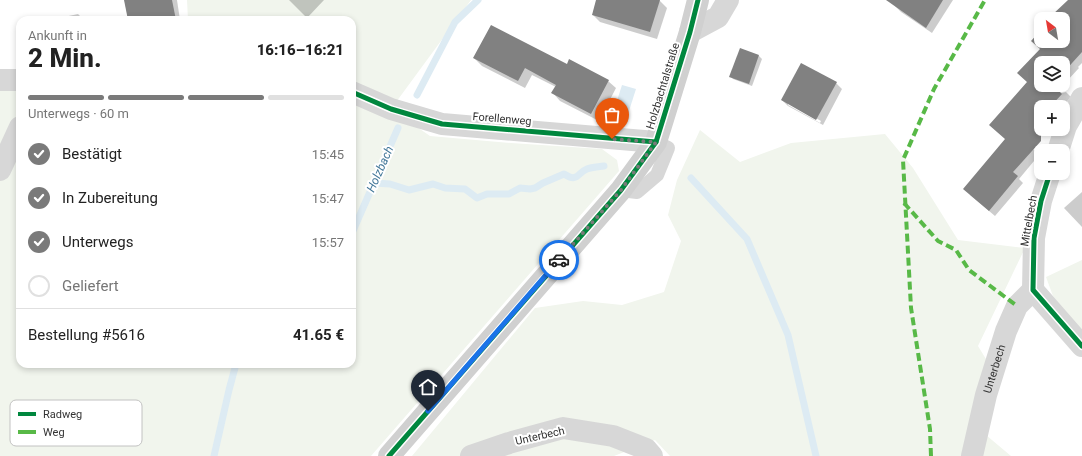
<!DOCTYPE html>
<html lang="de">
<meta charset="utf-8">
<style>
body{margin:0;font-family:Roboto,sans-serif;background:#f2f2f2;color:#222;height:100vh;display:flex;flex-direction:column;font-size:15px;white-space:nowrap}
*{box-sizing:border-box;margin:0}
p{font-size:13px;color:#767676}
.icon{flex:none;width:22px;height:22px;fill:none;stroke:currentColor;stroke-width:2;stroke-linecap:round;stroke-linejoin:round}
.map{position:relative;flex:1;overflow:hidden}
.drawer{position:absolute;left:16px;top:16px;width:340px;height:352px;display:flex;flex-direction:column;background:#fff;border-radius:12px;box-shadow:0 2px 6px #0003}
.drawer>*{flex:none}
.needle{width:26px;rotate:329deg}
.tools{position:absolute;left:1034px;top:12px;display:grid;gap:8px}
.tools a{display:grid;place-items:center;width:36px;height:36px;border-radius:8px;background:#fff;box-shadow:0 2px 6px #0003;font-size:20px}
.pin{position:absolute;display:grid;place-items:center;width:34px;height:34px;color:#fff;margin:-41px -17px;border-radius:50% 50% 50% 0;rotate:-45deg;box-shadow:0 0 4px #0007}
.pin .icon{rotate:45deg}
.courier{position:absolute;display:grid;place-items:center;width:40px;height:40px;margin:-20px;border:3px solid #1a73e8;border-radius:50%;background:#fff;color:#222;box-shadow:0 1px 5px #0007}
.summary em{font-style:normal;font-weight:800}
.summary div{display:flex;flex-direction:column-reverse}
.summary{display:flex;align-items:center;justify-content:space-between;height:68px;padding:0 12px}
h1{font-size:26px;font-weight:800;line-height:30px}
.bar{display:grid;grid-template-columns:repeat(4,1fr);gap:6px 4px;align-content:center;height:48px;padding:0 12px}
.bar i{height:5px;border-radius:3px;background:#e0e0e0}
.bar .active{background:#7a7a7a}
.bar p{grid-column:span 4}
.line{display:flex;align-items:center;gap:10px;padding:0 12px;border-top:1px solid #e0e0e0}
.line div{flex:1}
ol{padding:0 12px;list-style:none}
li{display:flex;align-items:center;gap:12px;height:44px}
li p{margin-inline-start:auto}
li .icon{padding:4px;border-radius:50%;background:#7a7a7a;color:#fff;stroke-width:4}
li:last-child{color:#767676}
li i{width:22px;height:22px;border:2px solid #e0e0e0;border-radius:50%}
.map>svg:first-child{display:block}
.green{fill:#f1f5ed}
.water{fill:#ddebf3}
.shadow{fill:#0003;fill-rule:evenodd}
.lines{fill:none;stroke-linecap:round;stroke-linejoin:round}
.stream{stroke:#ddebf3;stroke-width:7}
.building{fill:#818181}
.lane{stroke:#d7d7d7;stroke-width:14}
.street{stroke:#d7d7d7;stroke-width:22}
.secondary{stroke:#d0d0d0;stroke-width:22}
.quiet{stroke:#58b947;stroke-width:4;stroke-dasharray:8 4;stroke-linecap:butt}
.cycleway-casing{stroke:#fff;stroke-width:8}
.cycleway{stroke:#00873e;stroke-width:5}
.done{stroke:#7a7a7a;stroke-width:4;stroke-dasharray:0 7.2}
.route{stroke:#1a73e8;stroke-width:5}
.labels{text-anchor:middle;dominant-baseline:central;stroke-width:4;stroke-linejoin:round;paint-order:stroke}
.street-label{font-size:11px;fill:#333;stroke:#fff}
.water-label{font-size:12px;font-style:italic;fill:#3f7597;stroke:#fff}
.key{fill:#fff;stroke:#c2c2c2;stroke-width:1}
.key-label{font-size:11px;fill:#333}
</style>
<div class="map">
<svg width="1082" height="456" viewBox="0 0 1082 456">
<rect width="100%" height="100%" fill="#fff"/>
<g class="green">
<path d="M 187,0 L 471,0 L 391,109 L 430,136 L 511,143 L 602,149 L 617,160 L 619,171 L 371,456 L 0,456 L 0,80 L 20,80 L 20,364 L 352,364 L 352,20 L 188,20 Z"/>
<path d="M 700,130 L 740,162 L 791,143 L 885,134 L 913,168 L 958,240 L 1025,248 L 978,346 L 1000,382 L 986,435 L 1011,456 L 670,456 L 655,440 L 614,456 L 412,456 L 535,308 L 583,301 L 622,305 L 664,292 L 681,241 L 668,215 L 677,180 Z"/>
<path d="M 1082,260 L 1082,333 L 1053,296 L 1046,277 Z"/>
</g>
<path class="water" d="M 622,85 L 636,89 L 628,114 L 614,110 Z"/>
<g class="shadow">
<path d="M 125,0 L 177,0 L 180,20 L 129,20 Z"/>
<path d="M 289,0 L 324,0 L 307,18 Z"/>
<path d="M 598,0 L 659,0 L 667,8 L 657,39 L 600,22 L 593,15 Z"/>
<path d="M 899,0 L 953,0 L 932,33 L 901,12 L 895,6 Z"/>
<path d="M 1069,0 L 1082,0 L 1082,63 L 1078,67 L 1079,68 L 1054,95 L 1066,92 L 1071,97 L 1062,107 L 1041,107 L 1041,129 L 1033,149 L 1039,155 L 1019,179 L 1023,183 L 995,216 L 970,195 L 1006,140 L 1041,49 L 1033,41 L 1041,32 L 1041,41 L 1063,41 L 1063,19 L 1053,19 ZM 1041,63 L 1063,63 L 1063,85 L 1041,85 Z"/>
<path d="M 78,14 L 84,20 L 50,20 Z"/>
<path d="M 741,50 L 759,56 L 762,59 L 752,86 L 733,79 L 731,76 Z"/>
<path d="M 474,58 L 567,65 L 608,81 L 616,88 L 599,121 L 560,101 L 553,93 L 556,87 L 532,75 L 525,88 L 482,66 Z"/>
<path d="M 802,64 L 836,83 L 842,89 L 823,125 L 788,106 L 782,100 ZM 788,102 L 821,121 L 820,123 L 788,105 Z"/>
<path d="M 1082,192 L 1082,227 L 1064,208 Z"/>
</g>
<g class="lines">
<g class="stream">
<path d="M 417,95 L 455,22 L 478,0"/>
<path d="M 691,178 L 747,239 L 788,335 L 816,456"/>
<path d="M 374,183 L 390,184 L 409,190 L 433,184 L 445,188 L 465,189 L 477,198 L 487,194 L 509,194 L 520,188 L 530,189 L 535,188 L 543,183 L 564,174 C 578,183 577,173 587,169 C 592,167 598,167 604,166"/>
<path d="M 352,233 L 398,128"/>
<path d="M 214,456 L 229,390 L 236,364"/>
</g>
</g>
<g class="building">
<path d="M 124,0 L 172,0 L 176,20 L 128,20 Z"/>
<path d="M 596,0 L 660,0 L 650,32 L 592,15 Z"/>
<path d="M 886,0 L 943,0 L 926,28 Z"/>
<path d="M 1068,0 L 1082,0 L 1082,52 L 1063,73 L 1063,63 L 1041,63 L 1041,85 L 1053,85 L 1062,94 L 1050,107 L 1041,107 L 1041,141 L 1013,172 L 1018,176 L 989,211 L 963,189 L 1005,139 L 989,125 L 1027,82 L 1017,73 L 1040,49 L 1031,41 L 1041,30 L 1041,41 L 1063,41 L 1063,19 L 1051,19 L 1053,18 L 1051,16 Z"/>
<path d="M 491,25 L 567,64 L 569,59 L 609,80 L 591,114 L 551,93 L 556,85 L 525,68 L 518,81 L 473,58 Z"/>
<path d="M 740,48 L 759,55 L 749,84 L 729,77 Z"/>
<path d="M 801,63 L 837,82 L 816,120 L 781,100 Z"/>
</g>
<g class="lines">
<path class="lane" d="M 621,190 L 637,192 L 657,175 L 668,148 L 656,142"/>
<g class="street">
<path d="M 690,32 L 718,17 L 728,0"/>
<path d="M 0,80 L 20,80"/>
<path d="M 352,92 L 391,109 L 442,124 L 656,142"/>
<path d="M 1058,151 L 1066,126 L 1082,98"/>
<path d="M 0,170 L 20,127"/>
<path d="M 1050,173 L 1041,201 L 1034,238 L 1033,290 L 1082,346"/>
<path d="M 471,456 L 509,443 L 563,428 L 613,436 L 646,449 L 652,456"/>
<path id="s1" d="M 972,456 L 986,395 L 1006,331 L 1017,306 L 1033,290"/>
</g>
<path class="secondary" d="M 389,456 L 621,190 L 656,142 L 690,32 L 698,0"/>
<g class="quiet">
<path d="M 904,203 L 938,241 L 956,250 L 969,270 L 1017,306"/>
<path d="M 931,456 L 930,429 L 911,308 L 903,160 L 934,89 L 985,0"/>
</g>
<defs>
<g id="cycleway">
<path d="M 352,92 L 391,109 L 442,124 L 656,142"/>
<path d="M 1050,173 L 1041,201 L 1034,238 L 1033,290 L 1082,346"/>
<path d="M 389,456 L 621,190 L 656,142 L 690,32 L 698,0"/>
</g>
</defs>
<use href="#cycleway" class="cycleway-casing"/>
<use href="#cycleway" class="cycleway"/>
</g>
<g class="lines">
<path class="done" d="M 559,260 L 621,190 L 656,142 L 612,139"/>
<path class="route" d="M 428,411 L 559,260"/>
</g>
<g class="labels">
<g class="street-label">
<text transform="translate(663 86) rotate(-73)">Holzbachtalstraße</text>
<text transform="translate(502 119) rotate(5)">Forellenweg</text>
<text transform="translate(1029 221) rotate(-80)">Mittelbech</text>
<text stroke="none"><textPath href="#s1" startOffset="90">Unterbech</textPath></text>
<text transform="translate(540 436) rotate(-13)">Unterbech</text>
</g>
<g class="water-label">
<text transform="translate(380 169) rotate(-66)">Holzbach</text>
</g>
</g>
<rect x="10" y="400" width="132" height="46" rx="6" class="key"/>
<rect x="18" y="412" width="18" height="4" fill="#00873e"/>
<rect x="18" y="430" width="18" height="4" fill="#58b947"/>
<g class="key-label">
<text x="43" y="418">Radweg</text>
<text x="43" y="436">Weg</text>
</g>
</svg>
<div class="tools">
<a><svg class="needle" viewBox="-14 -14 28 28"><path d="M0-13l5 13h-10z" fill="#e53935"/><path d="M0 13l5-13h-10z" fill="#767676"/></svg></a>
<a><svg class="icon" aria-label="layers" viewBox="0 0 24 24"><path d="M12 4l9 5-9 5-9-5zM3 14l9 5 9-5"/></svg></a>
<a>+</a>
<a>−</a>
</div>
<div class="pin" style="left:612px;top:139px;background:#ea580c"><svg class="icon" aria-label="bag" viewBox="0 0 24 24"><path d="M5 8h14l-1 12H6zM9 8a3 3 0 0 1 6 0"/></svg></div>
<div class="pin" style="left:428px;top:411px;background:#1f2937"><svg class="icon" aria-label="home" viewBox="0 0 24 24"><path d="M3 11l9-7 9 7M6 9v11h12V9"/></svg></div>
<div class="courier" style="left:559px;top:260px"><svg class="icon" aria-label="car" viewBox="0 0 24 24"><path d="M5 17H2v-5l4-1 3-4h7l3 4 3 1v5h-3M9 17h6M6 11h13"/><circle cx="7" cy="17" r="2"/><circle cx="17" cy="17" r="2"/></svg></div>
<section class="drawer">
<div class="summary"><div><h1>2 Min.</h1><p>Ankunft in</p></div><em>16:16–16:21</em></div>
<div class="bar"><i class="active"></i><i class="active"></i><i class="active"></i><i></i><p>Unterwegs · 60 m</p></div>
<ol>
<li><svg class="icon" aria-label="check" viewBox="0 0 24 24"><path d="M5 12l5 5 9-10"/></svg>Bestätigt<p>15:45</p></li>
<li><svg class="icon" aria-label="check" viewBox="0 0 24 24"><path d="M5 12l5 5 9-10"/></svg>In Zubereitung<p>15:47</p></li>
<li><svg class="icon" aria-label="check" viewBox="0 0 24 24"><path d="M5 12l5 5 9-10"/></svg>Unterwegs<p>15:57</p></li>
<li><i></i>Geliefert</li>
</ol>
<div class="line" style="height:52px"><div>Bestellung #5616</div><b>41.65 €</b></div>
</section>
</div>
